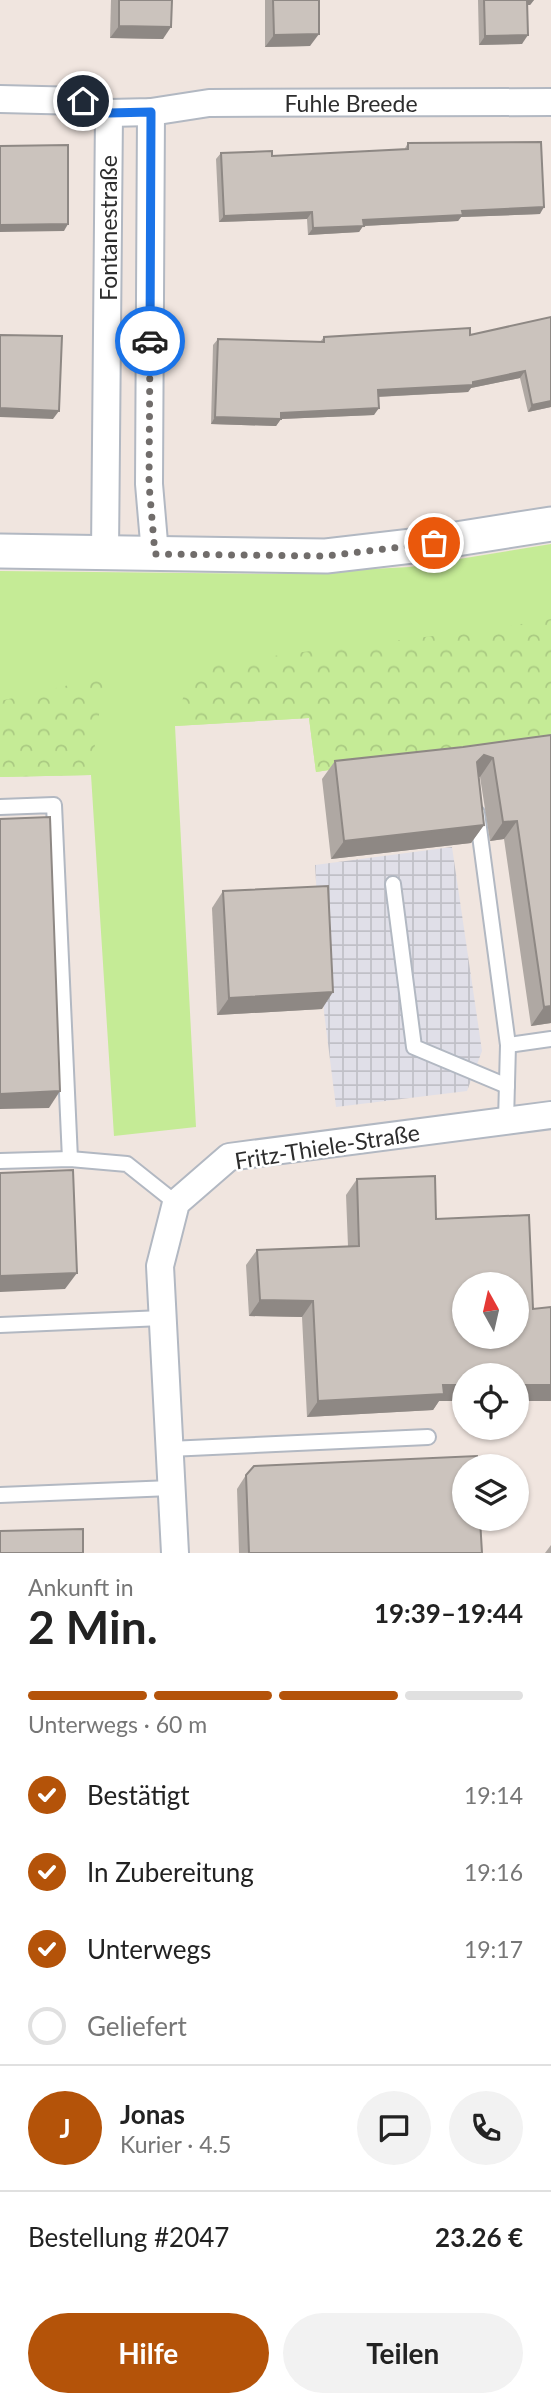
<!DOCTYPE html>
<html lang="de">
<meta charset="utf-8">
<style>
body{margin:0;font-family:Lato,sans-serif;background:#f2f2f2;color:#222;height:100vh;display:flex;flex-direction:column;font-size:26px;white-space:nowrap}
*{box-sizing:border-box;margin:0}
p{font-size:23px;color:#767676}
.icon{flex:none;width:38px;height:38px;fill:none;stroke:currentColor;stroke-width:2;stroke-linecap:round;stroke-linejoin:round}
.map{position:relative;height:1553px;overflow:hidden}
.drawer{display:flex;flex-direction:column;background:#fff;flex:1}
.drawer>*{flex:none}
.needle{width:46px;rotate:352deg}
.fabs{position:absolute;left:452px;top:1272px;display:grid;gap:14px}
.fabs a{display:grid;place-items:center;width:77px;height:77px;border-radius:50%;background:#fff;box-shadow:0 2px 5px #0004;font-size:35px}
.pin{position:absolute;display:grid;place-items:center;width:60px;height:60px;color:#fff;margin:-30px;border:4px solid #fff;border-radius:50%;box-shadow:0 2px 7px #0007}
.courier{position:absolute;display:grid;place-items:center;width:70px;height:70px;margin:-35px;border:5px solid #1a73e8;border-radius:50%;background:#fff;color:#222;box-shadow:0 2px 9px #0007}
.headline em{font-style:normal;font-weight:700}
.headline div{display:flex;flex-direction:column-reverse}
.headline{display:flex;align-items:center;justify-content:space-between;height:119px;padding:0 28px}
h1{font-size:46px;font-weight:700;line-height:52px}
.bar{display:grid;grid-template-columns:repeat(4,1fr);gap:10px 7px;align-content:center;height:84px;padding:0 28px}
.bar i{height:9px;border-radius:5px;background:#e0e0e0}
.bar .on{background:#b45309}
.bar p{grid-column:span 4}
.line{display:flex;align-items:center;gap:18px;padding:0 28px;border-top:2px solid #e0e0e0}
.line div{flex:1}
.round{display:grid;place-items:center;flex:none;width:74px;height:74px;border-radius:37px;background:#f2f2f2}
ol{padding:0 28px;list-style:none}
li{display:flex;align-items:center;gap:21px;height:77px}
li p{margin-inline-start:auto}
li .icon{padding:7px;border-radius:50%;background:#b45309;color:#fff;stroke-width:4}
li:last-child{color:#767676}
li i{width:38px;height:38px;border:4px solid #e0e0e0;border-radius:50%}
.button{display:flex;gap:14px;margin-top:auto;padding:14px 28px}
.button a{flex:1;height:80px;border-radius:42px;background:#b45309;color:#fff;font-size:28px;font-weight:700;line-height:80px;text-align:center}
.button a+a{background:#f2f2f2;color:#222}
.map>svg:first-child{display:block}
.industrial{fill:url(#industrial-grid)}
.green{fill:#c5eb96}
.forest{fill:url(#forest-crowns)}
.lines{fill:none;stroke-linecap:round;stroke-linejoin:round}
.service-casing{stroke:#b2b8c2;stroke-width:18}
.minor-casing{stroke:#b2b8c2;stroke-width:30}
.tertiary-casing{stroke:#b2b8c2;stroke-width:37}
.service{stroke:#fff;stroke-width:14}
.minor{stroke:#fff;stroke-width:26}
.tertiary{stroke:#fff;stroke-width:33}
.wall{fill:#afa8a3}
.shaded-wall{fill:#8e8884}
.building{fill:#cbc3bd;stroke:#8e8884;stroke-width:2;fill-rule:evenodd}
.done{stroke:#716d6b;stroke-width:7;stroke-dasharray:0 12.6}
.route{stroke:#1a73e8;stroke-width:9}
.labels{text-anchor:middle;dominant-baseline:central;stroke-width:5;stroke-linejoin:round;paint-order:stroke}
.street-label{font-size:23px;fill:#2d2d2d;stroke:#fff}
</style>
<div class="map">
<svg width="551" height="1553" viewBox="0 0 551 1553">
<defs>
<pattern id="industrial-grid" width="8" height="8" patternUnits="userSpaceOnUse" patternTransform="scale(1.75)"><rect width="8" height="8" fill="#e0dfe8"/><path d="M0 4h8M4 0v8" fill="none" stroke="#c0c0c7"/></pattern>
<pattern id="forest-crowns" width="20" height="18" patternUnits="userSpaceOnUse" patternTransform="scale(1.75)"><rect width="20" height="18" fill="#c5eb96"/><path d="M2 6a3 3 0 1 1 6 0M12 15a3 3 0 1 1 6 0" fill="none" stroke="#aaca82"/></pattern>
</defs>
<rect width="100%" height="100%" fill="#f0e5df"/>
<path class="industrial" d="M 452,847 L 482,1051 L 467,1091 L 336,1107 L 324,1012 L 315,865 Z"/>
<path class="green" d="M 551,544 L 551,735 L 316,772 L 309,718 L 175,726 L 196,1127 L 114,1136 L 91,775 L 0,777 L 0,571 L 275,574 L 410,567 Z"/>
<g class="forest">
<path d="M 551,619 L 551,735 L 316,772 L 309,718 L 175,726 L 191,670 C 310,646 432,640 551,619 Z"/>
<path d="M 104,677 L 91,775 L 0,777 L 0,701 Z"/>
</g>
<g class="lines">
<defs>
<g id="service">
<path d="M 0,807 L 54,805 L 70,1159"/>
<path d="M 477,813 L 508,1045 L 506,1121"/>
<path d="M 393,884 L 414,1047 L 507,1086"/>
<path d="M 508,1045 L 551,1039"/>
<path d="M 0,1161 L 70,1159 L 127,1164 L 176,1203"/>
<path d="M 0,1325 L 162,1318"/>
<path d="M 169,1449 L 428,1437"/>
<path d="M 0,1495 L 171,1488"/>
</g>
<g id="minor">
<path d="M 0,99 L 83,101 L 109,113 L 151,112 L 209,103 L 551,102"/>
<path d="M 151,112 L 149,484 L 155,554"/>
<path d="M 105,553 L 109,113"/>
<path d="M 175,1553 L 160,1266 L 176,1203 L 229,1157 L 551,1115"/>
</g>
<path id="tertiary" d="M 0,551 L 326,556 L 412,546 L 551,524"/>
</defs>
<use href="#service" class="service-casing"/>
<use href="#minor" class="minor-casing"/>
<use href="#tertiary" class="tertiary-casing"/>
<use href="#service" class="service"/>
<use href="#minor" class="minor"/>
<use href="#tertiary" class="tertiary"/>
</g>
<g class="wall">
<path d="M 111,0 L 172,0 L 163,39 L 110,38 Z"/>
<path d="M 265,0 L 319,0 L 310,46 L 265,47 Z"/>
<path d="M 478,0 L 534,0 L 530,5 L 528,5 L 522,44 L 479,45 Z"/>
<path d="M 408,143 L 540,214 L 461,217 L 458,221 L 363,226 L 359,232 L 308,235 L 307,219 L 219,222 L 216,159 L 221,153 L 272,156 L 404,150 Z"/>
<path d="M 551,317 L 551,407 L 528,412 L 520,378 L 471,388 L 468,392 L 378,397 L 374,415 L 281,419 L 276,426 L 211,424 L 213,345 L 218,339 L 320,342 L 324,337 L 470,335 Z"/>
<path d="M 551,735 L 551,1023 L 531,1026 L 504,839 L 490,841 L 480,777 L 478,776 L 484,825 L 471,843 L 331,859 L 322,779 L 335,761 L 463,747 Z"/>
<path d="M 223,891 L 322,1009 L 217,1015 L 212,908 Z"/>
<path d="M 357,1179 L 436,1219 L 533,1309 L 551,1307 L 551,1401 L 516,1401 L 464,1376 L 464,1401 L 439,1401 L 433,1410 L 307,1417 L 302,1317 L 249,1316 L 246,1265 L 257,1250 L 348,1246 L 346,1195 Z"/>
<path d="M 246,1475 L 482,1553 L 239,1553 L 237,1489 Z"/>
<path d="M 551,1545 L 551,1553 L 545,1553 Z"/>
</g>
<g class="shaded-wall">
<path d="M 525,0 L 534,0 L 530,5 L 521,5 Z"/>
<path d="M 119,26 L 171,27 L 163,39 L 110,38 Z"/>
<path d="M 319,34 L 310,46 L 265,47 L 274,35 Z"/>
<path d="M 528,35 L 522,44 L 479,45 L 485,36 Z"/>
<path d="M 544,207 L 540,214 L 461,217 L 458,221 L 363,226 L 359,232 L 308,235 L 313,228 L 363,220 L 462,211 Z"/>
<path d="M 312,212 L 307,219 L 219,222 L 224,216 Z"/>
<path d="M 68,224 L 64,231 L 0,232 L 0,225 Z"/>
<path d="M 525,371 L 520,378 L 471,388 L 468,392 L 373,397 L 378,390 L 473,382 Z"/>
<path d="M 551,401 L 551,407 L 528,412 L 532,405 Z"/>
<path d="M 0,408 L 59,411 L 53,419 L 0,417 Z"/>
<path d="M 379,408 L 374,415 L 281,419 L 276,426 L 211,424 L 215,417 Z"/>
<path d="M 484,755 L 493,758 L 480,777 L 471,774 L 477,762 Z"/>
<path d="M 517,821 L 504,839 L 490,841 L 503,822 Z"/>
<path d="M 484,825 L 471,843 L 331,859 L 344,841 Z"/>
<path d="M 333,992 L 322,1009 L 217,1015 L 229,998 Z"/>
<path d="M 551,1006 L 551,1023 L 531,1026 L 544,1007 Z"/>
<path d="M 60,1091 L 49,1108 L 0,1109 L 0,1094 Z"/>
<path d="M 77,1273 L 65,1289 L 0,1292 L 0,1276 Z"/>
<path d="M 260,1300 L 313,1301 L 302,1317 L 249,1316 Z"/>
<path d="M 443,1385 L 464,1385 L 464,1401 L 439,1401 L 433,1410 L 307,1417 L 318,1401 Z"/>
<rect x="516" y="1385" width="35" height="16"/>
</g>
<g class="building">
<path d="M 119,0 L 172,0 L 171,27 L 119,26 Z"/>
<path d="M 273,0 L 319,0 L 319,34 L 274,35 Z"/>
<path d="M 484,0 L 527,0 L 528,35 L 485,36 Z"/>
<path d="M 541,142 L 544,207 L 462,211 L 463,215 L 363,220 L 364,226 L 313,228 L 312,212 L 224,216 L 221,153 L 272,151 L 272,156 L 408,149 L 408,143 Z"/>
<path d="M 68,145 L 68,224 L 0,225 L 0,146 Z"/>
<path d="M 551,317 L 551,401 L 532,405 L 525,371 L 473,382 L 473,385 L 378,390 L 379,408 L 281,413 L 281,419 L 215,417 L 218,339 L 324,342 L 324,337 L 470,328 L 470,335 Z"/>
<path d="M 0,335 L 62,336 L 59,411 L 0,408 Z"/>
<path d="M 551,735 L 551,1006 L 544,1007 L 517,821 L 503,822 L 493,758 L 484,755 L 477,762 L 484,825 L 344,841 L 335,761 L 463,747 Z"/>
<path d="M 50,817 L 60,1091 L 0,1094 L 0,819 Z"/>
<path d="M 328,886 L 333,992 L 229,998 L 223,891 Z"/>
<path d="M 73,1170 L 77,1273 L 0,1276 L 0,1173 Z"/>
<path d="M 435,1176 L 436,1219 L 529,1215 L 533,1309 L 551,1307 L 551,1385 L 516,1385 L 516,1376 L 464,1376 L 464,1385 L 443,1385 L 444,1394 L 318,1401 L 313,1301 L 260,1300 L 257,1250 L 359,1246 L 357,1179 ZM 464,1284 L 516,1284 L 516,1337 L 464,1337 Z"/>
<path d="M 477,1456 L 478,1466 L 464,1466 L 464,1519 L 480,1519 L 482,1553 L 249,1553 L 246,1475 L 254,1466 Z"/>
<path d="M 83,1529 L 83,1553 L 0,1553 L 0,1531 Z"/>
</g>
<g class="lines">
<path class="done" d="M 150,341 L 149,484 L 155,554 L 326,556 L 434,543"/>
<path class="route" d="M 83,101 L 109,113 L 151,112 L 150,341"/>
</g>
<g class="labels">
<g class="street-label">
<text x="351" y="103">Fuhle Breede</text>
<text transform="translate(108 228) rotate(-90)">Fontanestraße</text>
<text transform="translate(327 1146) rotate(-9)">Fritz-Thiele-Straße</text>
</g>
</g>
</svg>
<div class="fabs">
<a><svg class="needle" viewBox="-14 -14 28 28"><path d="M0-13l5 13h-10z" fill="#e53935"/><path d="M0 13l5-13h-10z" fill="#767676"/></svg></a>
<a><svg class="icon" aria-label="locate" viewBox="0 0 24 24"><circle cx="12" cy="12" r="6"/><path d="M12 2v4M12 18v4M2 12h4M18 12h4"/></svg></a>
<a><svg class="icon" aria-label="layers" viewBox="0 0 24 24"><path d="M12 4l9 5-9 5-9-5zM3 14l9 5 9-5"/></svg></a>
</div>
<div class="pin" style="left:434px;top:543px;background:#ea580c"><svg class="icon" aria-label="bag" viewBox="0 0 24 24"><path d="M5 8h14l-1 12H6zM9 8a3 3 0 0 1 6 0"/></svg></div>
<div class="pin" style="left:83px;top:101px;background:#1f2937"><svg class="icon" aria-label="home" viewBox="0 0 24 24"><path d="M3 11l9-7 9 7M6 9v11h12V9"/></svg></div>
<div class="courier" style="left:150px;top:341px"><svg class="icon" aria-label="car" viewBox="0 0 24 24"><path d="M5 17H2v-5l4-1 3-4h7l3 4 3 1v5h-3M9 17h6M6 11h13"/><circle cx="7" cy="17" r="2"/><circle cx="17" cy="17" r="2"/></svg></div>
</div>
<section class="drawer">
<div class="headline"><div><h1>2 Min.</h1><p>Ankunft in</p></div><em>19:39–19:44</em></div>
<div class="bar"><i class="on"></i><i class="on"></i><i class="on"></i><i></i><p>Unterwegs · 60 m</p></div>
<ol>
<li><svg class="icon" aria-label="check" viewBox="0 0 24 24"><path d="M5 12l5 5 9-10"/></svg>Bestätigt<p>19:14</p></li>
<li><svg class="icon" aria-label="check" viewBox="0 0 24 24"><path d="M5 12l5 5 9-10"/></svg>In Zubereitung<p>19:16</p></li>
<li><svg class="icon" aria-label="check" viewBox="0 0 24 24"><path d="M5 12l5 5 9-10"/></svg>Unterwegs<p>19:17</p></li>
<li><i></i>Geliefert</li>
</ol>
<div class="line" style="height:126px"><b class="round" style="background:#b45309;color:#fff">J</b><div><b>Jonas</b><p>Kurier · 4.5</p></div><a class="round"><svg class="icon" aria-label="chat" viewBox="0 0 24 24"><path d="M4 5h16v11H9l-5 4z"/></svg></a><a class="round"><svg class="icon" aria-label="phone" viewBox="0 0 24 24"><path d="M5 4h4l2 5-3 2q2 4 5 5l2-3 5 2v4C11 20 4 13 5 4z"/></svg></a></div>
<div class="line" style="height:91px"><div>Bestellung #2047</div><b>23.26 €</b></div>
<div class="button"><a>Hilfe</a><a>Teilen</a></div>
</section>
